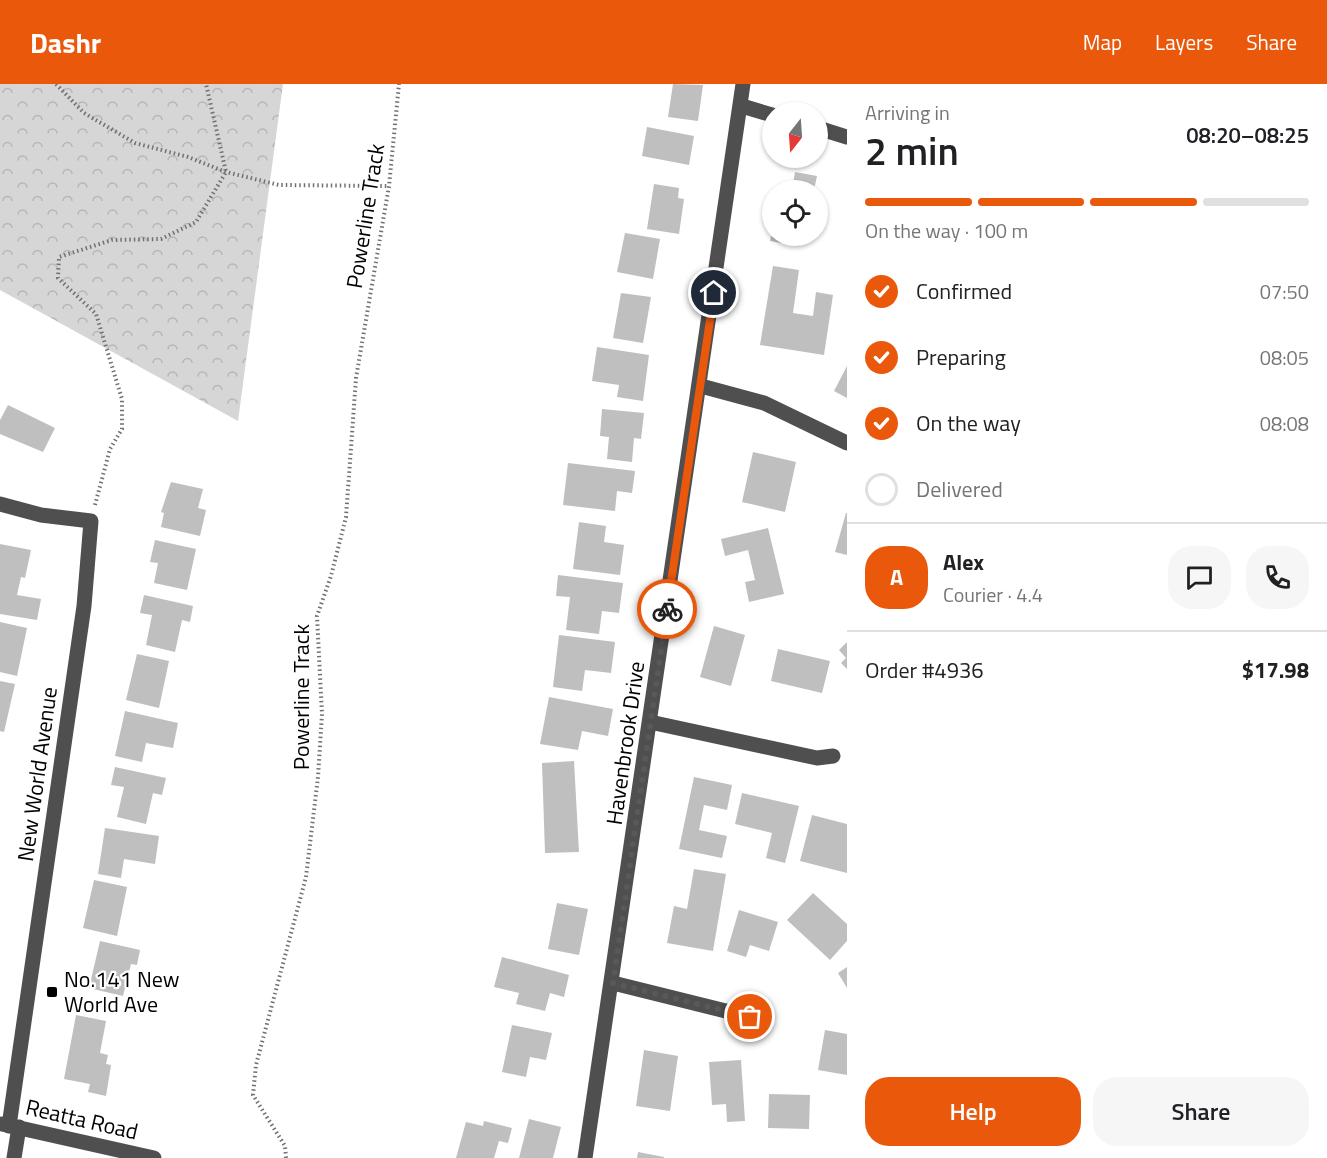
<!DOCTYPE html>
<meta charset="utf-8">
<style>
body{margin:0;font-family:"Titillium Web",sans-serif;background:#f6f6f6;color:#202124;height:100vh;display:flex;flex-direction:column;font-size:22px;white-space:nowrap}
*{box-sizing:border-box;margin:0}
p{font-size:20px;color:#757577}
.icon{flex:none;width:33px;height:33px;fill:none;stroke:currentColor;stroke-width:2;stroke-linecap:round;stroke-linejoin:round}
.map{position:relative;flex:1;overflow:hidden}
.side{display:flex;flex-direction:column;background:#fff;width:480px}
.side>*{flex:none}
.needle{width:39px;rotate:197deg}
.buttons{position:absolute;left:762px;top:18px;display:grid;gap:12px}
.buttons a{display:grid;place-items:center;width:66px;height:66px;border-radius:50%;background:#fff;box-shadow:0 2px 4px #0004;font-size:30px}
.pin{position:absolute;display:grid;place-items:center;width:51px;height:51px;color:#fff;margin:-26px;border:3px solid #fff;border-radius:50%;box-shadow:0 2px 6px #0007}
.courier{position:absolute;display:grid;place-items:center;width:60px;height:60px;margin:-30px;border:4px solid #ea580c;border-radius:50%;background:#fff;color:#222;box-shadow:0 2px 8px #0007}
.headline em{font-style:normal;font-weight:600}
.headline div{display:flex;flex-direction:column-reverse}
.headline{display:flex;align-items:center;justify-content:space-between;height:102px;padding:0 18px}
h1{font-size:39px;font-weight:600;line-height:45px}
.bar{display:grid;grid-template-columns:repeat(4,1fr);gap:9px 6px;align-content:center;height:72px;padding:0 18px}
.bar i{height:8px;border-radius:4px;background:#e0e0e0}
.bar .current{background:#ea580c}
.bar p{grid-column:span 4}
.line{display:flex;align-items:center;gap:15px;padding:0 18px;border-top:2px solid #e0e0e0}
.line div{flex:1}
.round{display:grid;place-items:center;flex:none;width:63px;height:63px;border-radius:24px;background:#f6f6f6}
ol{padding:0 18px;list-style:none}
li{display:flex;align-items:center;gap:18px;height:66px}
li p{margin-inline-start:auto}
li .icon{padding:6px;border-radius:50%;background:#ea580c;color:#fff;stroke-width:4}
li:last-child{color:#757577}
li i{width:33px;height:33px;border:3px solid #e0e0e0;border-radius:50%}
.cta{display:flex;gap:12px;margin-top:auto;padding:12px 18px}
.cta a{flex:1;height:69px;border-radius:24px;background:#ea580c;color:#fff;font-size:24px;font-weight:600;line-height:69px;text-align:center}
.cta a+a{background:#f6f6f6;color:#202124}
header{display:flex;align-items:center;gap:36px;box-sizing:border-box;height:84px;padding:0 30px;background:#ea580c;color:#fff}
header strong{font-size:28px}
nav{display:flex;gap:33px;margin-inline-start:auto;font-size:21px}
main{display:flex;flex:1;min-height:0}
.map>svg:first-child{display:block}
.forest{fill:url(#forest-crowns)}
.building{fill:#bfbfbf}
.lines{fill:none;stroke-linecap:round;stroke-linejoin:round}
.path{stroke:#717171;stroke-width:4;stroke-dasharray:1.5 3;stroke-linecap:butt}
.minor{stroke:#4f4f4f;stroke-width:15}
.done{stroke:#595959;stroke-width:6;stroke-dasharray:0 10.8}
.route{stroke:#ea580c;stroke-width:8}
.poi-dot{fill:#000;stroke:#fff;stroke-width:2}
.labels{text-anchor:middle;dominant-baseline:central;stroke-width:4.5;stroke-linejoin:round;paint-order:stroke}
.street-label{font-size:22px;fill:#000;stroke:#fff}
.poi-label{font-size:22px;fill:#000;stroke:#fff;text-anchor:start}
</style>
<header>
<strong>Dashr</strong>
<nav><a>Map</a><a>Layers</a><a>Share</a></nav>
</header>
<main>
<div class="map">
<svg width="847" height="1074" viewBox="0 0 847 1074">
<defs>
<pattern id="forest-crowns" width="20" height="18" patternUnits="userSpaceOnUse" patternTransform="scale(1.5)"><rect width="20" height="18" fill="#d6d6d6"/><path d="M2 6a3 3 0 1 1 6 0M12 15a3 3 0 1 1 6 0" fill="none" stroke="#b6b6b6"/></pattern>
</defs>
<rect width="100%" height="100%" fill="#fff"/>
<path class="forest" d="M 0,0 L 283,0 L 238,337 L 0,206 Z"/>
<g class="building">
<path d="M 673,0 L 703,1 L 698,37 L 668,33 Z"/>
<path d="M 647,43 L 694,52 L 689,81 L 642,72 Z"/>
<path d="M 795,88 L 817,92 L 814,106 L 792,106 Z"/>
<path d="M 654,100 L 679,104 L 678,114 L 684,115 L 679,150 L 647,145 Z"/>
<path d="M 625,149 L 660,155 L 653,195 L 617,188 Z"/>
<path d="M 771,152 L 811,152 L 810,157 L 801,155 L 800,162 L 770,157 Z"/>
<path d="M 773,182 L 799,186 L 793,229 L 813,232 L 816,208 L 833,211 L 824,271 L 760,261 Z"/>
<path d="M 621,209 L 651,213 L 643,259 L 613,254 Z"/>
<path d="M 597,263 L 649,271 L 643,317 L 617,313 L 619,301 L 592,297 Z"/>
<path d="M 847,282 L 847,314 L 834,307 Z"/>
<path d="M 8,321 L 55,344 L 43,368 L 0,350 L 0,336 Z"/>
<path d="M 602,325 L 644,329 L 641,355 L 634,354 L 632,378 L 607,375 L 609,353 L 600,352 Z"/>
<path d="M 753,368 L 796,378 L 785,428 L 742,418 Z"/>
<path d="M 568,379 L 635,387 L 632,409 L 617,407 L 615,427 L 563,421 Z"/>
<path d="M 171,398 L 203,405 L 198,424 L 206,426 L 200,452 L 161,443 L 164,429 L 161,428 Z"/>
<path d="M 846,429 L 847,429 L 847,471 L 835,468 Z"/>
<path d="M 579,438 L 606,442 L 604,458 L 624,461 L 620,491 L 573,485 Z"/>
<path d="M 768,444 L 784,510 L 749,518 L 745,498 L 755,496 L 748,466 L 725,472 L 721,455 Z"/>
<path d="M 155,456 L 196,465 L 187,506 L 154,499 L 158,479 L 150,478 Z"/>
<path d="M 0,460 L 31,466 L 25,494 L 21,493 L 17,511 L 41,515 L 37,536 L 0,530 Z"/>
<path d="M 558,491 L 623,499 L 619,529 L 602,527 L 599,550 L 566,546 L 570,513 L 556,512 Z"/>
<path d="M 144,511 L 193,522 L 190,538 L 182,536 L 175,568 L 146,561 L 152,531 L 140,529 Z"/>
<path d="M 0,538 L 27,544 L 17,592 L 0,588 Z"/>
<path d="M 714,542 L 745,551 L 731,602 L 700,593 Z"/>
<path d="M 559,551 L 615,558 L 611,589 L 585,586 L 582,607 L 553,603 Z"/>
<path d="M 847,558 L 847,585 L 841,579 L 846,574 L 839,566 Z"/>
<path d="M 778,565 L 830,577 L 822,609 L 771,597 Z"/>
<path d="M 137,570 L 169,577 L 159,624 L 126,616 Z"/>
<path d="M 0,597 L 15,600 L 4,648 L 0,647 Z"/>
<path d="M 549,613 L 613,625 L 608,652 L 582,647 L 578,666 L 540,660 Z"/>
<path d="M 125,627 L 178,639 L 173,664 L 146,659 L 142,678 L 115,672 Z"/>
<path d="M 574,677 L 579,768 L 545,769 L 542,679 Z"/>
<path d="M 115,683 L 166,694 L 162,711 L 153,709 L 146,740 L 117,733 L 124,703 L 111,701 Z"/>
<path d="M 694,693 L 732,701 L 727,726 L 704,721 L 699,746 L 727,752 L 722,774 L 679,765 Z"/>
<path d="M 742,709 L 799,722 L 785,779 L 766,774 L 772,749 L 735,740 Z"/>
<path d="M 812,731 L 847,740 L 847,789 L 800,777 Z"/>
<path d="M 105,744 L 159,752 L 155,780 L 124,775 L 121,794 L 98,790 Z"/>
<path d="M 694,785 L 726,790 L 713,867 L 667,859 L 674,822 L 687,825 Z"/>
<path d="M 94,796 L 127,803 L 117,852 L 83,844 Z"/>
<path d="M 813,809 L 847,840 L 847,857 L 830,876 L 787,836 Z"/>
<path d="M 557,819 L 588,825 L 579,871 L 548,865 Z"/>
<path d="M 739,826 L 778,838 L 769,867 L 750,861 L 746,873 L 727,867 Z"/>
<path d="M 100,857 L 140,866 L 137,881 L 131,880 L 123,912 L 89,904 Z"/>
<path d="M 502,873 L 569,891 L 564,913 L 550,909 L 545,927 L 516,920 L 519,909 L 494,903 Z"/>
<path d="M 847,883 L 847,904 L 838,889 Z"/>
<path d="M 76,931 L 106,937 L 100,969 L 108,971 L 106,980 L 111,981 L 106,1012 L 88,1008 L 90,1000 L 64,995 Z"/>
<path d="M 512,941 L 552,949 L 546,976 L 530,973 L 526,993 L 502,988 Z"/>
<path d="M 825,946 L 847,950 L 847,991 L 818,986 Z"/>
<path d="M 644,966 L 678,972 L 670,1027 L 636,1022 Z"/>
<path d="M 741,976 L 745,1037 L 727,1038 L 726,1020 L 712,1021 L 709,978 Z"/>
<path d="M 769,1010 L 810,1011 L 809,1045 L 768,1044 Z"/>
<path d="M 529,1035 L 561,1043 L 553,1074 L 519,1074 Z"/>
<path d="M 484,1037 L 512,1044 L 508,1059 L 499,1057 L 494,1074 L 456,1074 L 466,1038 L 483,1042 Z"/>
<path d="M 638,1068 L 664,1073 L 664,1074 L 637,1074 Z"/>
</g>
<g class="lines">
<g class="path">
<path d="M 56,0 L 84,29 L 135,59 L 188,73 L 226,88 L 279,101 L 389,102"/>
<path d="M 95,421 L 110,365 L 122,345 L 122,315 L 96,230 L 58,194 L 59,173 L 112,156 L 161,155 L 196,138 L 226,88 L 206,0"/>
<path d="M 286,1074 L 285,1062 L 253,1011 L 256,981 L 306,793 L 318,693 L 322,630 L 317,532 L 331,492 L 346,433 L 356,294 L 389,102 L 399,0"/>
</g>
<g class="minor">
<path d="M 742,22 L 772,31"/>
<path d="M 818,44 L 847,53"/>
<path d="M 701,302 L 764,319 L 847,359"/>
<path d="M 0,420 L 41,431 L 91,437 L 84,522 L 9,1042"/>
<path d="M 650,638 L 817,674 L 833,672"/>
<path d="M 613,899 L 750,933"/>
<path d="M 2,1040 L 154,1074"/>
<path d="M 14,1074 L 19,1043"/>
<path d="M 585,1074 L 743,0"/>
</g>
</g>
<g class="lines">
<path class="done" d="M 667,525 L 613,899 L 750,933"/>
<path class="route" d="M 667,525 L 714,209"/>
</g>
<rect class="poi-dot" x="46" y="902" width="12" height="12" rx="3"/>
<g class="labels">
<g class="street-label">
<text transform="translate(365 132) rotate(-81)">Powerline Track</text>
<text transform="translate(301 613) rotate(-90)">Powerline Track</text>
<text transform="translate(625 659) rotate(-82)">Havenbrook Drive</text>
<text transform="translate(37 690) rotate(-82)">New World Avenue</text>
<text transform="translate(82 1035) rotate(13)">Reatta Road</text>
</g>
<g class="poi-label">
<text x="64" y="895">No.141 New<tspan x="64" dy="25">World Ave</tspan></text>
</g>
</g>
</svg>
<div class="buttons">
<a><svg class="needle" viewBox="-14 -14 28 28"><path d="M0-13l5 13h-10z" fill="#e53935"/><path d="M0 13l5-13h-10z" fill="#757577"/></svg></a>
<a><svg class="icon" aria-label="locate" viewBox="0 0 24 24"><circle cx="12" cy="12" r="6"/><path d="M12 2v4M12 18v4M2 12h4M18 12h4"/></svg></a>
</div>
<div class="pin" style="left:750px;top:933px;background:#ea580c"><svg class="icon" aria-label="bag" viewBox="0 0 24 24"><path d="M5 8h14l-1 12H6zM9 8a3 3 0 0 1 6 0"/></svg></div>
<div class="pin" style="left:714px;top:209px;background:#1f2937"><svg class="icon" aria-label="home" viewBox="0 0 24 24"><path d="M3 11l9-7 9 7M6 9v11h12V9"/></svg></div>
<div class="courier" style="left:667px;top:525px"><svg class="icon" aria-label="bike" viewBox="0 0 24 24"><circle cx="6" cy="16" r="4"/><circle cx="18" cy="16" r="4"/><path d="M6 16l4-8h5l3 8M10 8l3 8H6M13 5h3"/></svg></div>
</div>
<section class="side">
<div class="headline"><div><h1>2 min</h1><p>Arriving in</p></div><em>08:20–08:25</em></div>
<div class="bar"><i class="current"></i><i class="current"></i><i class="current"></i><i></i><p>On the way · 100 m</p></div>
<ol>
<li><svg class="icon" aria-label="check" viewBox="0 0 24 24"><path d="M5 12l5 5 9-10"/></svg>Confirmed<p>07:50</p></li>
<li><svg class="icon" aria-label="check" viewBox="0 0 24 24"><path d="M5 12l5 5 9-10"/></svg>Preparing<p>08:05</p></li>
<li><svg class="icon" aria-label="check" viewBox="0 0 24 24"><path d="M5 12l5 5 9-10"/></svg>On the way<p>08:08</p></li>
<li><i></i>Delivered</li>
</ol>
<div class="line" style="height:108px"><b class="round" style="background:#ea580c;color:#fff">A</b><div><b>Alex</b><p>Courier · 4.4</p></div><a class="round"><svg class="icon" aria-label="chat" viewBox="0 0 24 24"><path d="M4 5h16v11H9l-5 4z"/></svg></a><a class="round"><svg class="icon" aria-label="phone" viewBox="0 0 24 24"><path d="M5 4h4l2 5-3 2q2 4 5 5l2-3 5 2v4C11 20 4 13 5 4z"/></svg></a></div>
<div class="line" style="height:78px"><div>Order #4936</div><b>$17.98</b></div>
<div class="cta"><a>Help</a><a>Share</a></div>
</section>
</main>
